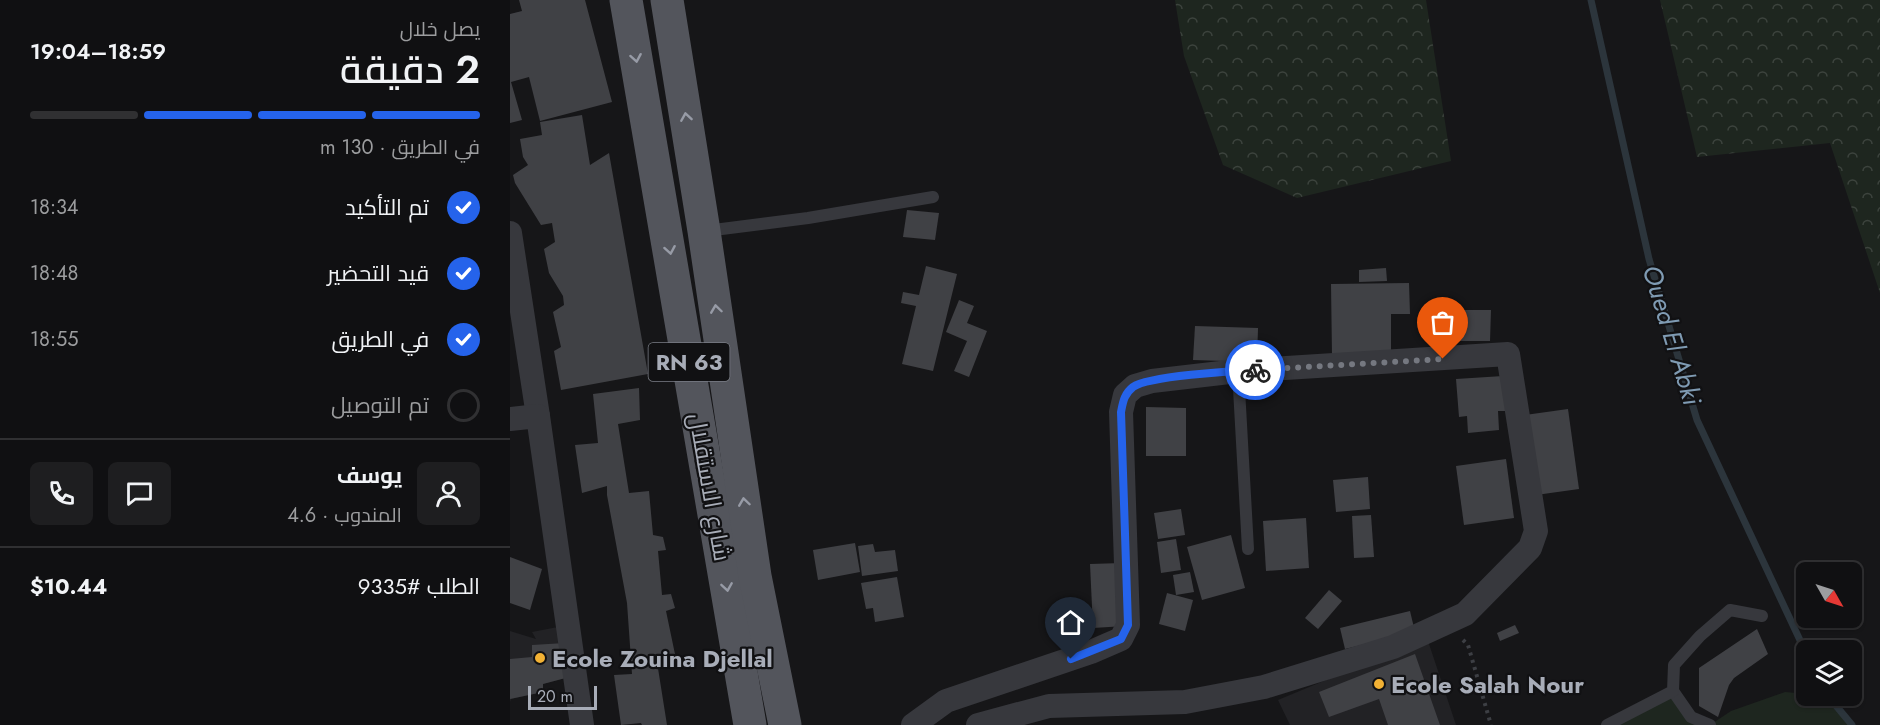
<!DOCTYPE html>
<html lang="ar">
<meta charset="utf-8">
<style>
body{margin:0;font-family:Jost,Cairo,sans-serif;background:#1e1e20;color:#f1f3f6;direction:rtl;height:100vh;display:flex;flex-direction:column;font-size:22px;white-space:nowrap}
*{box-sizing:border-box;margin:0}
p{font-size:20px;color:#9c9d9f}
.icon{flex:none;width:33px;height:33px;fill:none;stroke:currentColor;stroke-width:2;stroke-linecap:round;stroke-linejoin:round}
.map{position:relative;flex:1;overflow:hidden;direction:ltr}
.panel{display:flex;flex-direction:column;background:#101012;width:510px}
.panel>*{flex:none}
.needle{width:39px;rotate:129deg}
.tools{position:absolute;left:1286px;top:562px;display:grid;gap:12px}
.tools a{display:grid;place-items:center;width:66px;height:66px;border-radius:9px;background:#101012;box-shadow:0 2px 4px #0004,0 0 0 2px #303032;font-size:30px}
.scale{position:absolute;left:18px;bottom:15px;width:69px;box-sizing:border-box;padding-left:6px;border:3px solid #a8adb8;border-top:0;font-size:16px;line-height:21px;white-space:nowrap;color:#a8adb8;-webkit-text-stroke:4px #111113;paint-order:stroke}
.pin{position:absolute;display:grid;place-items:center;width:51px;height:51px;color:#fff;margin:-62px -26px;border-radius:50% 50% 50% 0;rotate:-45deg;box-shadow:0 0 6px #0007}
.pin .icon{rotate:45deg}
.courier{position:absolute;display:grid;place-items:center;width:60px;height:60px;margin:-30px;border:4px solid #2563eb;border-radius:50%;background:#fff;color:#222;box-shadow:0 2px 8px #0007}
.head em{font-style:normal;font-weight:600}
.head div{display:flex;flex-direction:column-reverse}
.head{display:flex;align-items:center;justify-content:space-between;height:102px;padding:0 30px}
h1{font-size:39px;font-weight:600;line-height:45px}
.bar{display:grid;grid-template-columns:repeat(4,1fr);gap:9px 6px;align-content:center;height:72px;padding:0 30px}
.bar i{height:8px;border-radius:4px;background:#303032}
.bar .on{background:#2563eb}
.bar p{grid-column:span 4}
.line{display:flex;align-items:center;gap:15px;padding:0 30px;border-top:2px solid #303032}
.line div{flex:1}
.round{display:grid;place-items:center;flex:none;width:63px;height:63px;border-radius:9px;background:#1e1e20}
ol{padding:0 30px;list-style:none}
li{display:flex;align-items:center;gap:18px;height:66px}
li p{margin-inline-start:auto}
li .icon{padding:6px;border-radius:50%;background:#2563eb;color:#fff;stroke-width:4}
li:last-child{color:#9c9d9f}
li i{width:33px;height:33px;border:3px solid #303032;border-radius:50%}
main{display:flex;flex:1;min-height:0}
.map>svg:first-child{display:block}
.built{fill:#222225}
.green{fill:#1e261f}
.forest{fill:url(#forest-crowns)}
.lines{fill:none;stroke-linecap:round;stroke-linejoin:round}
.stream{stroke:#2c353c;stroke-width:7}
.building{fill:#404145}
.path{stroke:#3d3f44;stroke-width:4;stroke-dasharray:3 4.5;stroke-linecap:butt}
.service{stroke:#37383d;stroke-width:12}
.minor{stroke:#37383d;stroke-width:24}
.primary{stroke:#53555c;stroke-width:33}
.oneway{stroke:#979ba6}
.done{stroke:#757880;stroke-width:6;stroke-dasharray:0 10.8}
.route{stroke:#2563eb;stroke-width:8}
.poi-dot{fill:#f2b134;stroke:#111113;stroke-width:2}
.labels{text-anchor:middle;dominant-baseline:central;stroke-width:4.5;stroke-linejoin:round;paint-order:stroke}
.shield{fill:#111113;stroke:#7b7e86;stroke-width:1.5}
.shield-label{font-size:22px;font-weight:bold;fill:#a8adb8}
.street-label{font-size:24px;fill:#a8adb8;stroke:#111113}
.poi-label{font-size:24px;font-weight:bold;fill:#a8adb8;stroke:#111113;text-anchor:start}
.water-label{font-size:26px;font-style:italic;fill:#7f9bb3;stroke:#111113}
</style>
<main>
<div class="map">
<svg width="1370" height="725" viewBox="0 0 1370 725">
<defs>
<pattern id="forest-crowns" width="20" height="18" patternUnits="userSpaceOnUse" patternTransform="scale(1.5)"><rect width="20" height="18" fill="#1e261f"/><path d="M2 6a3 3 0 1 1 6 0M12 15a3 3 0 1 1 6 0" fill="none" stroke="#3c433d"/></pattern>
</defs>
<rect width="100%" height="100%" fill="#161618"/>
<g class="built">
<path d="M 53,626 L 63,676 L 33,684 L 33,692 L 1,699 L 0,702 L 0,631 L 26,639 L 22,632 Z"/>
<path d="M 917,638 L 946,725 L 780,725 L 768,700 Z"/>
</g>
<path class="green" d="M 1163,691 L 1181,717 L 1200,725 L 1221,711 L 1275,692 L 1318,696 L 1342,725 L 1097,725 Z"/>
<g class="forest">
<path d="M 665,0 L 916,0 L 941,161 L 787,198 L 713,165 L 674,56 Z"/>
<path d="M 1150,0 L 1370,0 L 1370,293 L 1320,143 L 1187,157 Z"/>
</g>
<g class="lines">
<g class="stream">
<path d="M 1081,0 L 1139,259 L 1187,420 L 1296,653"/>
<path d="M 1318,696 L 1342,725"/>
</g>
</g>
<g class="building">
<path d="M 9,0 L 75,0 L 102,102 L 30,121 L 19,77 L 1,82 L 12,120 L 0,123 L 0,14 L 12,11 Z"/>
<path d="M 72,115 L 80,165 L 99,153 L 138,374 L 51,390 L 44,351 L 51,347 L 43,312 L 54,305 L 53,296 L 39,273 L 34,249 L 45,242 L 42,223 L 31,225 L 5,183 L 3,175 L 18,165 L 13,157 L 10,139 L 32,135 L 30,122 Z"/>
<path d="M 397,210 L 429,213 L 425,240 L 393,237 Z"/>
<path d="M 416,266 L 447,274 L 423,371 L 392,364 L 406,306 L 391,303 L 393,292 L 409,295 Z"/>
<path d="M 876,268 L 877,281 L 849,282 L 849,270 Z"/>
<path d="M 899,283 L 900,314 L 881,314 L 881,355 L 822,356 L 821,284 Z"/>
<path d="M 449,300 L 464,306 L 457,323 L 477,331 L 459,377 L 444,371 L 457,341 L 436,332 Z"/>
<path d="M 947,310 L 981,310 L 980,341 L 947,341 Z"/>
<path d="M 685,326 L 748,328 L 747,362 L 683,360 Z"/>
<path d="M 993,376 L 996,411 L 988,411 L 989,430 L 958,433 L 957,416 L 949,417 L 946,379 Z"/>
<path d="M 129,388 L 130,420 L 108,424 L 119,493 L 139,491 L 143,535 L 153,537 L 156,550 L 148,551 L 152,595 L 161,594 L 165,608 L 156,611 L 166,659 L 147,662 L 157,725 L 132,725 L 131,723 L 111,725 L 104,675 L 122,674 L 117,603 L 97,495 L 97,486 L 72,493 L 65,445 L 88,443 L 83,394 Z"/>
<path d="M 636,407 L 676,408 L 676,456 L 636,456 Z"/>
<path d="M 1058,409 L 1069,489 L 1026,495 L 1015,415 Z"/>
<path d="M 996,459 L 1004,518 L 954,525 L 946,466 Z"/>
<path d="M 858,477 L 860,509 L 826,512 L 823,480 Z"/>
<path d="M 671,509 L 675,535 L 648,539 L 644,513 Z"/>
<path d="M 861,515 L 864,557 L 844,558 L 842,516 Z"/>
<path d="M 796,518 L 799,568 L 756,571 L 753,521 Z"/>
<path d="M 721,535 L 735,588 L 692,600 L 677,547 Z"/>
<path d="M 666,539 L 671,570 L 651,573 L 647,542 Z"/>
<path d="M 345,543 L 350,572 L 308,580 L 303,550 Z"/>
<path d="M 363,544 L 365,552 L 385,550 L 388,571 L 352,576 L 348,546 Z"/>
<path d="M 0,557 L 32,569 L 20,610 L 0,603 Z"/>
<path d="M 612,563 L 615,626 L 583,628 L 580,564 Z"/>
<path d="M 680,572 L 684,592 L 666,595 L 663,575 Z"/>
<path d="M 387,577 L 394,617 L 365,622 L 363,608 L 356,609 L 351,583 Z"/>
<path d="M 819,590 L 832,601 L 808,629 L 795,618 Z"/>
<path d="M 657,593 L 683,600 L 675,631 L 649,624 Z"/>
<path d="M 900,611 L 905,632 L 835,649 L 830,628 Z"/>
<path d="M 1005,625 L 1009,633 L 990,641 L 987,633 Z"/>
<path d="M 1247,629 L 1258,654 L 1224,678 L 1219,685 L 1208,717 L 1189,706 L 1189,668 Z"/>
<path d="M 55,643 L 63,676 L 33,684 L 33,692 L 0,699 L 0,659 L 22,657 L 22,645 Z"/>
<path d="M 905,654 L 930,725 L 878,725 L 869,699 L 819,717 L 809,692 Z"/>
</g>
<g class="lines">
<path class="path" d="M 953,640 L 958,645 L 981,725"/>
<g class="service">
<path d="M 196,231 L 298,218 L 423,197"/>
<path d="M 728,371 L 738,549"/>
<path d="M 1163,691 L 1181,717 L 1200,725"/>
<path d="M 1097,725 L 1163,691 L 1164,665 L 1190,636 L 1220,610 L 1252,616"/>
</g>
<g class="minor">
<path d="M 0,233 L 28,416"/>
<path d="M 0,419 L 28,416 L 72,725"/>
<path d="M 403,725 L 436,701 L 581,652 L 611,639 L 618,625 L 611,412 L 615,395 L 625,386 L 642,381 L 728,371 L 998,354 L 1026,531 L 1020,548 L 955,614 L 883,647 L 754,687 L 675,702 L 539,706 L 468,725"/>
</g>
<g class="primary">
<path d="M 116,0 L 240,725"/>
<path d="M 157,0 L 194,231 L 245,576 L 275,725"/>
</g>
</g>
<defs><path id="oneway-chevron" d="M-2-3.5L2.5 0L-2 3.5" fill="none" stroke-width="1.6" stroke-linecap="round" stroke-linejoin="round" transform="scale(1.5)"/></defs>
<g class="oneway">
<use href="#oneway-chevron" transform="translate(126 58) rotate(80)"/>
<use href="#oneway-chevron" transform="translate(176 117) rotate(-99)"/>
<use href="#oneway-chevron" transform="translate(160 250) rotate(80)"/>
<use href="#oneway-chevron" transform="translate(206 309) rotate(-98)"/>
<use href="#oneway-chevron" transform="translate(234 502) rotate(-98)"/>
<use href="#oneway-chevron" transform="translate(217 587) rotate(81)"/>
</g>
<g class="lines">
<path class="done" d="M 745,370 L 933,359"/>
<path class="route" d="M 561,659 L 611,639 L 618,625 L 611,412 C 613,402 614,394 623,387 C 638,376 722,371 745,370"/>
</g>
<g class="poi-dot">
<circle cx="30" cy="658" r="6"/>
<circle cx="869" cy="684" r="6"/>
</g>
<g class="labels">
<rect class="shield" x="138.5" y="343" width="81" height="38" rx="4.5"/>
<g class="shield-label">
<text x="179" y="362">RN 63</text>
</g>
<g class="street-label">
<text transform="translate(200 487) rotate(80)">شارع الاستقلال</text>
</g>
<g class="poi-label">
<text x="42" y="658">Ecole Zouina Djellal</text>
<text x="881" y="684">Ecole Salah Nour</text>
</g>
<g class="water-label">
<text transform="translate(1162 335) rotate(73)">Oued El Abki</text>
</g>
</g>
</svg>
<div class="tools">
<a><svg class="needle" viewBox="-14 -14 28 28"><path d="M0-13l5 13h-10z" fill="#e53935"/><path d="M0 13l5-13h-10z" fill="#9c9d9f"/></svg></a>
<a><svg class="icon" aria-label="layers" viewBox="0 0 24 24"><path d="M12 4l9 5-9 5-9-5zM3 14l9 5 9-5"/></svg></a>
</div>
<div class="scale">20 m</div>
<div class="pin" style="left:933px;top:359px;background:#ea580c"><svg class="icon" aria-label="bag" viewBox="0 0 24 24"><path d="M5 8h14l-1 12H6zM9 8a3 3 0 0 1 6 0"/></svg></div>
<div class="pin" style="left:561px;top:659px;background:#1f2937"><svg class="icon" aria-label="home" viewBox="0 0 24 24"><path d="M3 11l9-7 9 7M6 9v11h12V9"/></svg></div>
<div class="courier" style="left:745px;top:370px"><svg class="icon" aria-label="bike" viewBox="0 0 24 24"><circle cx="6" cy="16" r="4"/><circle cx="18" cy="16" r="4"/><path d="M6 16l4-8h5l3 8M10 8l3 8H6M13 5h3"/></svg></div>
</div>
<section class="panel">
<div class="head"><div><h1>2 دقيقة</h1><p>يصل خلال</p></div><em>18:59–19:04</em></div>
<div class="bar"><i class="on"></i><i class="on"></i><i class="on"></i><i></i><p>في الطريق · 130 m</p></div>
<ol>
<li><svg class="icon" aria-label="check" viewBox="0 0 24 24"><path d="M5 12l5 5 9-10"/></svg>تم التأكيد<p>18:34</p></li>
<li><svg class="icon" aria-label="check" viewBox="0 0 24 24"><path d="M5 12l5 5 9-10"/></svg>قيد التحضير<p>18:48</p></li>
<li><svg class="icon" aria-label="check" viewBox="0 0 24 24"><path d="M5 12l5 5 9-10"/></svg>في الطريق<p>18:55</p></li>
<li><i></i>تم التوصيل</li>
</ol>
<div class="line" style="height:108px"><a class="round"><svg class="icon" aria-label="person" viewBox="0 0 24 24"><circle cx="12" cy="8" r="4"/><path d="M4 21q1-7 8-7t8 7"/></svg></a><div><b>يوسف</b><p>المندوب · 4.6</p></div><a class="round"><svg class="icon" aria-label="chat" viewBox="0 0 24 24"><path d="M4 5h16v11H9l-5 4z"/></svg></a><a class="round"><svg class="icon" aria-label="phone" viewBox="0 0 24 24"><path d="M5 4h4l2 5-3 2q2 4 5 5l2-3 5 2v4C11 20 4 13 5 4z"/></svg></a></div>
<div class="line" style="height:78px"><div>الطلب #9335</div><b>$10.44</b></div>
</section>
</main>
